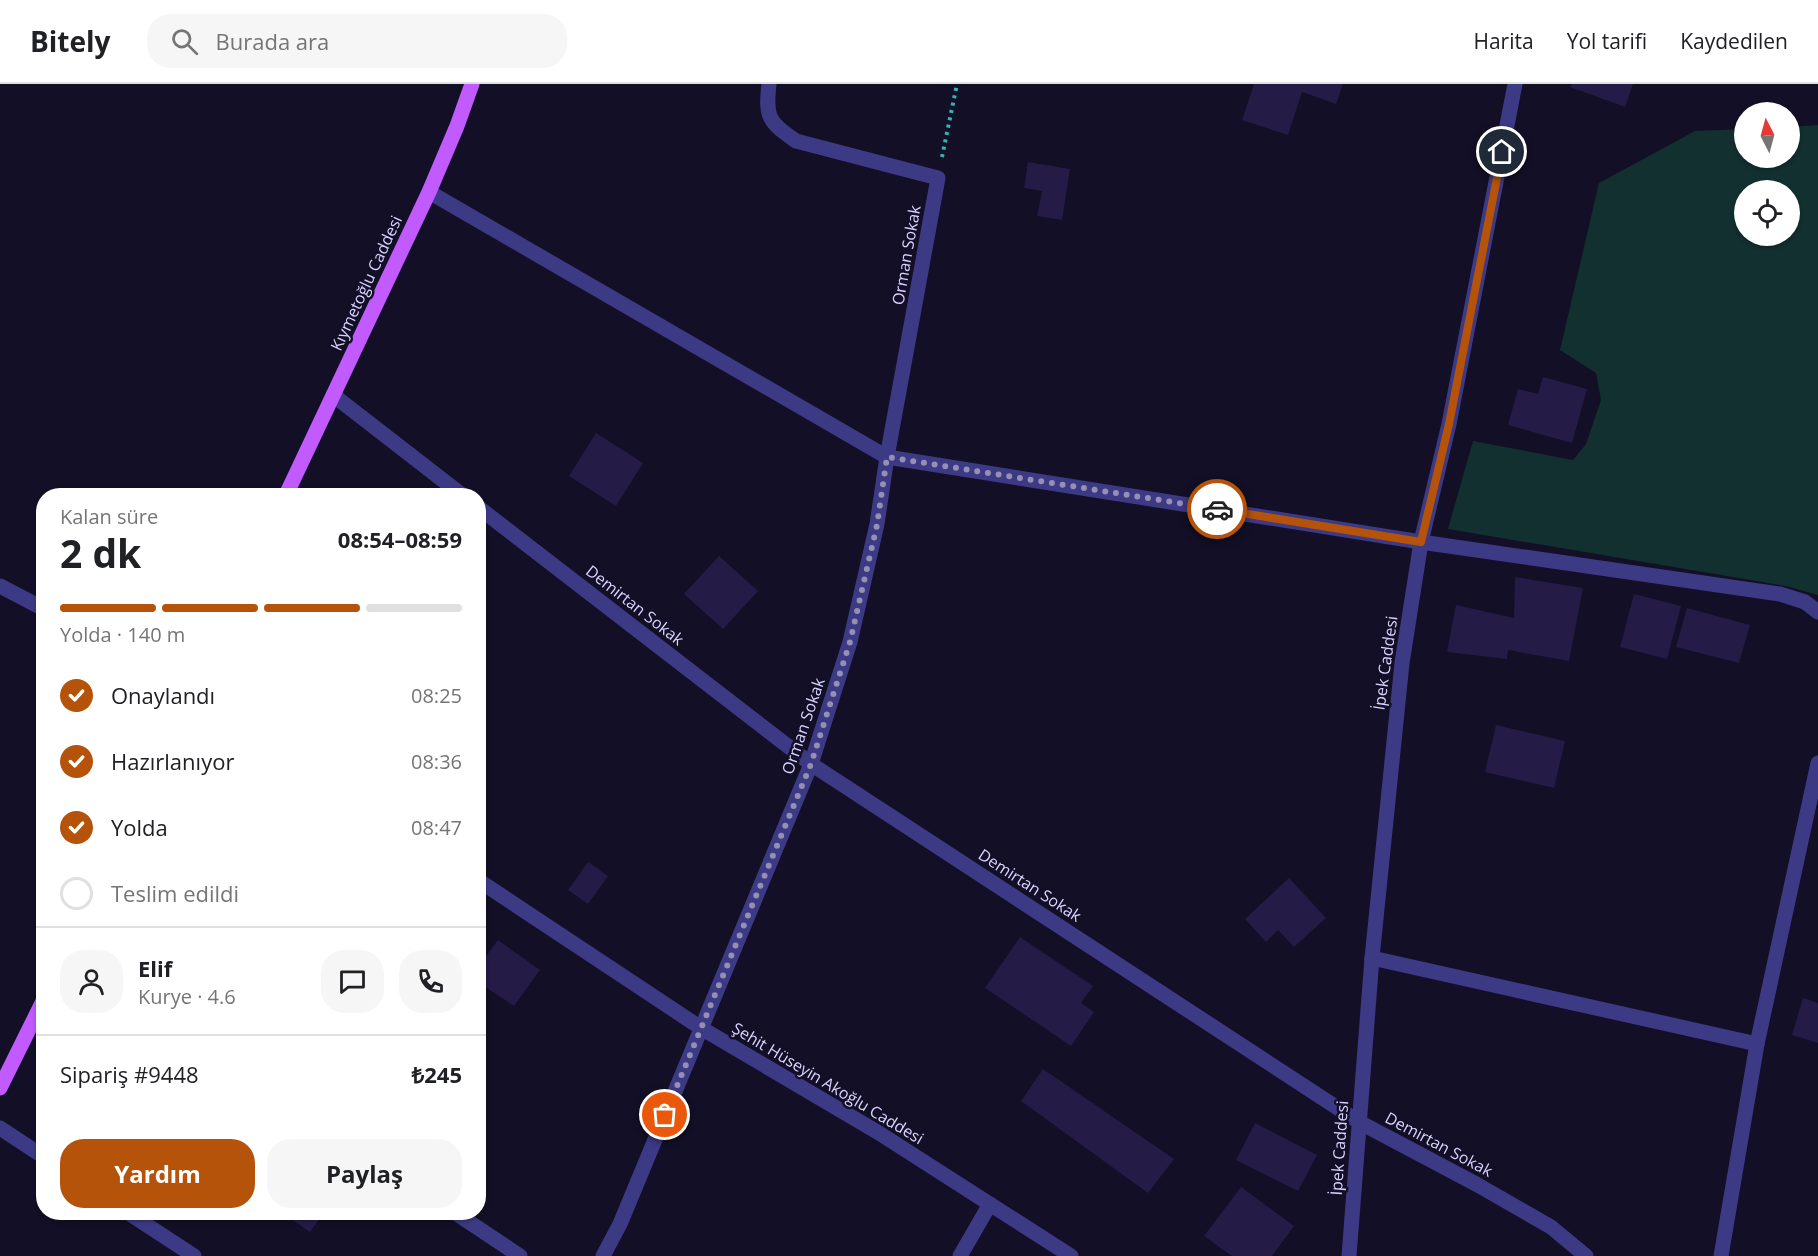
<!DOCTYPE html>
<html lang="tr">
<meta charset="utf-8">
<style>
body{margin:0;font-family:"Open Sans",sans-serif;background:#f6f6f6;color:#202124;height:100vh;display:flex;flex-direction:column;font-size:22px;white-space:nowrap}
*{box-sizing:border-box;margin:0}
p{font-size:20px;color:#757577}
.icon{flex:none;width:33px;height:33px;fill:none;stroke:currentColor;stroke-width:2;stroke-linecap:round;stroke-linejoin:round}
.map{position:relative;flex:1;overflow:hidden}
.panel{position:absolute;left:36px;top:404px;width:450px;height:732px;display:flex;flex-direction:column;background:#fff;border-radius:24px;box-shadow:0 2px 4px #0004}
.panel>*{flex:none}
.needle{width:39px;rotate:354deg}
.controls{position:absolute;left:1734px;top:18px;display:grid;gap:12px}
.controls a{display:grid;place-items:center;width:66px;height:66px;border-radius:50%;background:#fff;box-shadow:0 2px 4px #0004;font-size:30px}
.pin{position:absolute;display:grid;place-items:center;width:51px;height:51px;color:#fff;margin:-26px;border:3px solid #fff;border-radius:50%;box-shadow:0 2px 6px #0007}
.courier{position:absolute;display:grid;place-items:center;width:60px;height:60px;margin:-30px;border:4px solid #b45309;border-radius:50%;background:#fff;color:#222;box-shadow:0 2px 8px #0007}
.summary em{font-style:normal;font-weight:700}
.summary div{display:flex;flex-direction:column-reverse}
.summary{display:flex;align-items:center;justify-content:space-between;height:102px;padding:0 24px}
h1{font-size:39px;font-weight:700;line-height:45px}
.bar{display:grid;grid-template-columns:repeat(4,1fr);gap:9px 6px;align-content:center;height:72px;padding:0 24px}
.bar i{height:8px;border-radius:4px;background:#e0e0e0}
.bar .active{background:#b45309}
.bar p{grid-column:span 4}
.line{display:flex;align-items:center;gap:15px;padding:0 24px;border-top:2px solid #e0e0e0}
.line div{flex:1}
.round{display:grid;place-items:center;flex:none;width:63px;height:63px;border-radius:24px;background:#f6f6f6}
ol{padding:0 24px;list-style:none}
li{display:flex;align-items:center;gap:18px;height:66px}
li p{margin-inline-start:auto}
li .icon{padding:6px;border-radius:50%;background:#b45309;color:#fff;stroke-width:4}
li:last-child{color:#757577}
li i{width:33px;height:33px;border:3px solid #e0e0e0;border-radius:50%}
.cta{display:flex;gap:12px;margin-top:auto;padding:12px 24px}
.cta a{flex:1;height:69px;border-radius:24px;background:#b45309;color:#fff;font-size:24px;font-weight:700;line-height:69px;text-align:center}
.cta a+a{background:#f6f6f6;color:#202124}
header{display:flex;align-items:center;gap:36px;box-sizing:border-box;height:84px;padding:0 30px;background:#fff;border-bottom:2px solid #e0e0e0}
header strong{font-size:28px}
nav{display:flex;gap:33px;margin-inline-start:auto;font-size:21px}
.search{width:420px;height:54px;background:#f6f6f6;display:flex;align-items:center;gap:15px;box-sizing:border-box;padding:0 21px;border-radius:24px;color:#757577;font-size:22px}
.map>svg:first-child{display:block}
.green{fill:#12302f;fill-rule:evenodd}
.building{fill:#241b47}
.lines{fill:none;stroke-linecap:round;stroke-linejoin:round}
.path{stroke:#2fb8b0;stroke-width:4;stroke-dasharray:3 4.5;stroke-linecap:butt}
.minor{stroke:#3d3a85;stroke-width:15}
.major{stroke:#c25bff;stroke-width:15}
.done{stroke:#948fb3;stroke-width:6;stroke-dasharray:0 10.8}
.route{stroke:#b45309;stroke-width:8}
.labels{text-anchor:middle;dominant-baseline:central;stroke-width:5;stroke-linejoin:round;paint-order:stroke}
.street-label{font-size:16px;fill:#d9d4ff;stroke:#130f26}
</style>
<header>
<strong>Bitely</strong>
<div class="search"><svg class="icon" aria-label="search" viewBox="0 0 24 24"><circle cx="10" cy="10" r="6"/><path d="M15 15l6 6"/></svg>Burada ara</div>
<nav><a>Harita</a><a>Yol tarifi</a><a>Kaydedilen</a></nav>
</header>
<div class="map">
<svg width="1818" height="1172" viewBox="0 0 1818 1172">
<rect width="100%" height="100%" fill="#130f26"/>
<path class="green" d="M 1818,41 L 1818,511 L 1786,502 L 1448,445 L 1473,357 L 1573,376 L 1586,360 L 1601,316 L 1596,289 L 1560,266 L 1599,99 L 1695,47 L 1744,45 L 1744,74 L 1790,74 L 1790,43 ZM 1744,106 L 1790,106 L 1790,152 L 1744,152 Z"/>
<g class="building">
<path d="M 1254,0 L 1343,0 L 1336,20 L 1302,8 L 1288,51 L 1242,36 Z"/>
<path d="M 1572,0 L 1633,0 L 1625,23 L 1570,3 Z"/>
<path d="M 1028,78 L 1070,85 L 1062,136 L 1037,132 L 1042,107 L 1024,104 Z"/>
<path d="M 1543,293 L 1587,305 L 1572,359 L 1508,341 L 1518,305 L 1538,310 Z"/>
<path d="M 596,349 L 643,379 L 616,422 L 569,392 Z"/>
<path d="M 719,472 L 758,507 L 723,545 L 684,510 Z"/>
<path d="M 1515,493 L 1583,504 L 1569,577 L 1508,566 L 1507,575 L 1447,568 L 1456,521 L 1514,534 Z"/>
<path d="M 1634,510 L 1681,522 L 1667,575 L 1620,563 Z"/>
<path d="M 1687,524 L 1750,541 L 1739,579 L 1676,563 Z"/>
<path d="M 1496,641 L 1565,657 L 1554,704 L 1485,688 Z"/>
<path d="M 588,778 L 608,792 L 588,820 L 568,806 Z"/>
<path d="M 1289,794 L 1326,834 L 1294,863 L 1278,846 L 1266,858 L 1245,835 Z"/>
<path d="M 1020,853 L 1093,902 L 1081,919 L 1094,928 L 1071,962 L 985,904 Z"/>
<path d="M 498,856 L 540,886 L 514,922 L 478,898 L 478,883 Z"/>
<path d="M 1803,914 L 1818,919 L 1818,959 L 1792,951 Z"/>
<path d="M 1043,985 L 1174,1075 L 1148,1109 L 1021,1017 Z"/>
<path d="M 1255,1039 L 1317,1071 L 1298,1107 L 1236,1076 Z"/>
<path d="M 1241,1103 L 1294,1142 L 1272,1172 L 1232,1172 L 1204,1152 Z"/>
<path d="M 281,1128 L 324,1128 L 310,1148 Z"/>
</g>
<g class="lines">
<path class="path" d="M 942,73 L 957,0"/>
<g class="minor">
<path d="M 429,108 L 887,373 L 1421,458 L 1780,510 L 1805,518 L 1818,528"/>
<path d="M 333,311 L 462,411"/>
<path d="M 478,423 L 811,680 L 1359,1038 L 1476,1100 L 1551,1143 L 1586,1172"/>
<path d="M 0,502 L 44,525"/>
<path d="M 478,796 L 701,944 L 879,1049 L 1071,1172"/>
<path d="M 1372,874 L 1757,960"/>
<path d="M 0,1044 L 44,1073"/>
<path d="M 127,1128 L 194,1172"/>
<path d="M 454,1128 L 520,1172"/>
<path d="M 603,1172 L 620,1140 L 811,680 L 850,558 L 877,440 L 887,373 L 938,94 L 796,57 C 769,38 765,34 769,0"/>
<path d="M 960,1172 L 990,1120"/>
<path d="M 1349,1172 L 1372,874 L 1402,579 L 1421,458 L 1449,340 L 1515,0"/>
<path d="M 1721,1172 L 1757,960 L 1818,679"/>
</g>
<g class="major">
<path d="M 286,411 L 429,108 L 457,42 L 472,0"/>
<path d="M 0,1004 L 44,915"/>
</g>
</g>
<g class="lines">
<path class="done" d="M 665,1031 L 811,680 L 850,558 L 877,441 L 887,373 L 1217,425"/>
<path class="route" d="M 1217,425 L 1421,458 L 1449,340 L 1502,68"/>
</g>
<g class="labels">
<g class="street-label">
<text transform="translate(906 171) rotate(-80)">Orman Sokak</text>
<text transform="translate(366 199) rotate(-65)">Kıymetoğlu Caddesi</text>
<text transform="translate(635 521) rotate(38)">Demirtan Sokak</text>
<text transform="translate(1385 579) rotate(-82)">İpek Caddesi</text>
<text transform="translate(803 642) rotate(-71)">Orman Sokak</text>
<text transform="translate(1030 801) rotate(33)">Demirtan Sokak</text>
<text transform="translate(828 999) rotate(31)">Şehit Hüseyin Akoğlu Caddesi</text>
<text transform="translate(1439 1060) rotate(28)">Demirtan Sokak</text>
<text transform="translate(1339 1064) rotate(-86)">İpek Caddesi</text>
</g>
</g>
</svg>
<div class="controls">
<a><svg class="needle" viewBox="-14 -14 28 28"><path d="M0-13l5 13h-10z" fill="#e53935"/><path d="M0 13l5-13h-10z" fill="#757577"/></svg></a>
<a><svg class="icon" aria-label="locate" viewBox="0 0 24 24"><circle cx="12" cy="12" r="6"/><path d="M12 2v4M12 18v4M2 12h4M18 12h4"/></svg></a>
</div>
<div class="pin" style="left:665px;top:1031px;background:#ea580c"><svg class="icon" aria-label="bag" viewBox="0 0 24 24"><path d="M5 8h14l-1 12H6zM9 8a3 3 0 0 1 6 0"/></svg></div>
<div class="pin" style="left:1502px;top:68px;background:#1f2937"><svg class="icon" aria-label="home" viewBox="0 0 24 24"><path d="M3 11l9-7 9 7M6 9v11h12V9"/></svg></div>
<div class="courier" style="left:1217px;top:425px"><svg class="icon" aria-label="car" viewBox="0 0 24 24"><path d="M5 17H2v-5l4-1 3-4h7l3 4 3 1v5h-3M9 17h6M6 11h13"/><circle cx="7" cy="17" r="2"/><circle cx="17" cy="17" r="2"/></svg></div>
<section class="panel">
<div class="summary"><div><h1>2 dk</h1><p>Kalan süre</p></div><em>08:54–08:59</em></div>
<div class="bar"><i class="active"></i><i class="active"></i><i class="active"></i><i></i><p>Yolda · 140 m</p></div>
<ol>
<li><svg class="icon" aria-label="check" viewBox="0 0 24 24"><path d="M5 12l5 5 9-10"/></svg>Onaylandı<p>08:25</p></li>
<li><svg class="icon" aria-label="check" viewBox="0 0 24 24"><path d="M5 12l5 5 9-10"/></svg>Hazırlanıyor<p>08:36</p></li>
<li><svg class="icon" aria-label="check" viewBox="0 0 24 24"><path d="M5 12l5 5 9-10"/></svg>Yolda<p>08:47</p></li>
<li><i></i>Teslim edildi</li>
</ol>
<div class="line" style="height:108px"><a class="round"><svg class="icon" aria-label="person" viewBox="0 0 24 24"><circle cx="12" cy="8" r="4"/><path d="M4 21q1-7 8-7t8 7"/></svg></a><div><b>Elif</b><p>Kurye · 4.6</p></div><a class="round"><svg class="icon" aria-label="chat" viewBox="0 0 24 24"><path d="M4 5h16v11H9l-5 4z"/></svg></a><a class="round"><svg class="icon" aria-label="phone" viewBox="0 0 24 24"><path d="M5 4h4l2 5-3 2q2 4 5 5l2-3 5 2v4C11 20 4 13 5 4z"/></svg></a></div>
<div class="line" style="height:78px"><div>Sipariş #9448</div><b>₺245</b></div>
<div class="cta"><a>Yardım</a><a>Paylaş</a></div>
</section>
</div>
